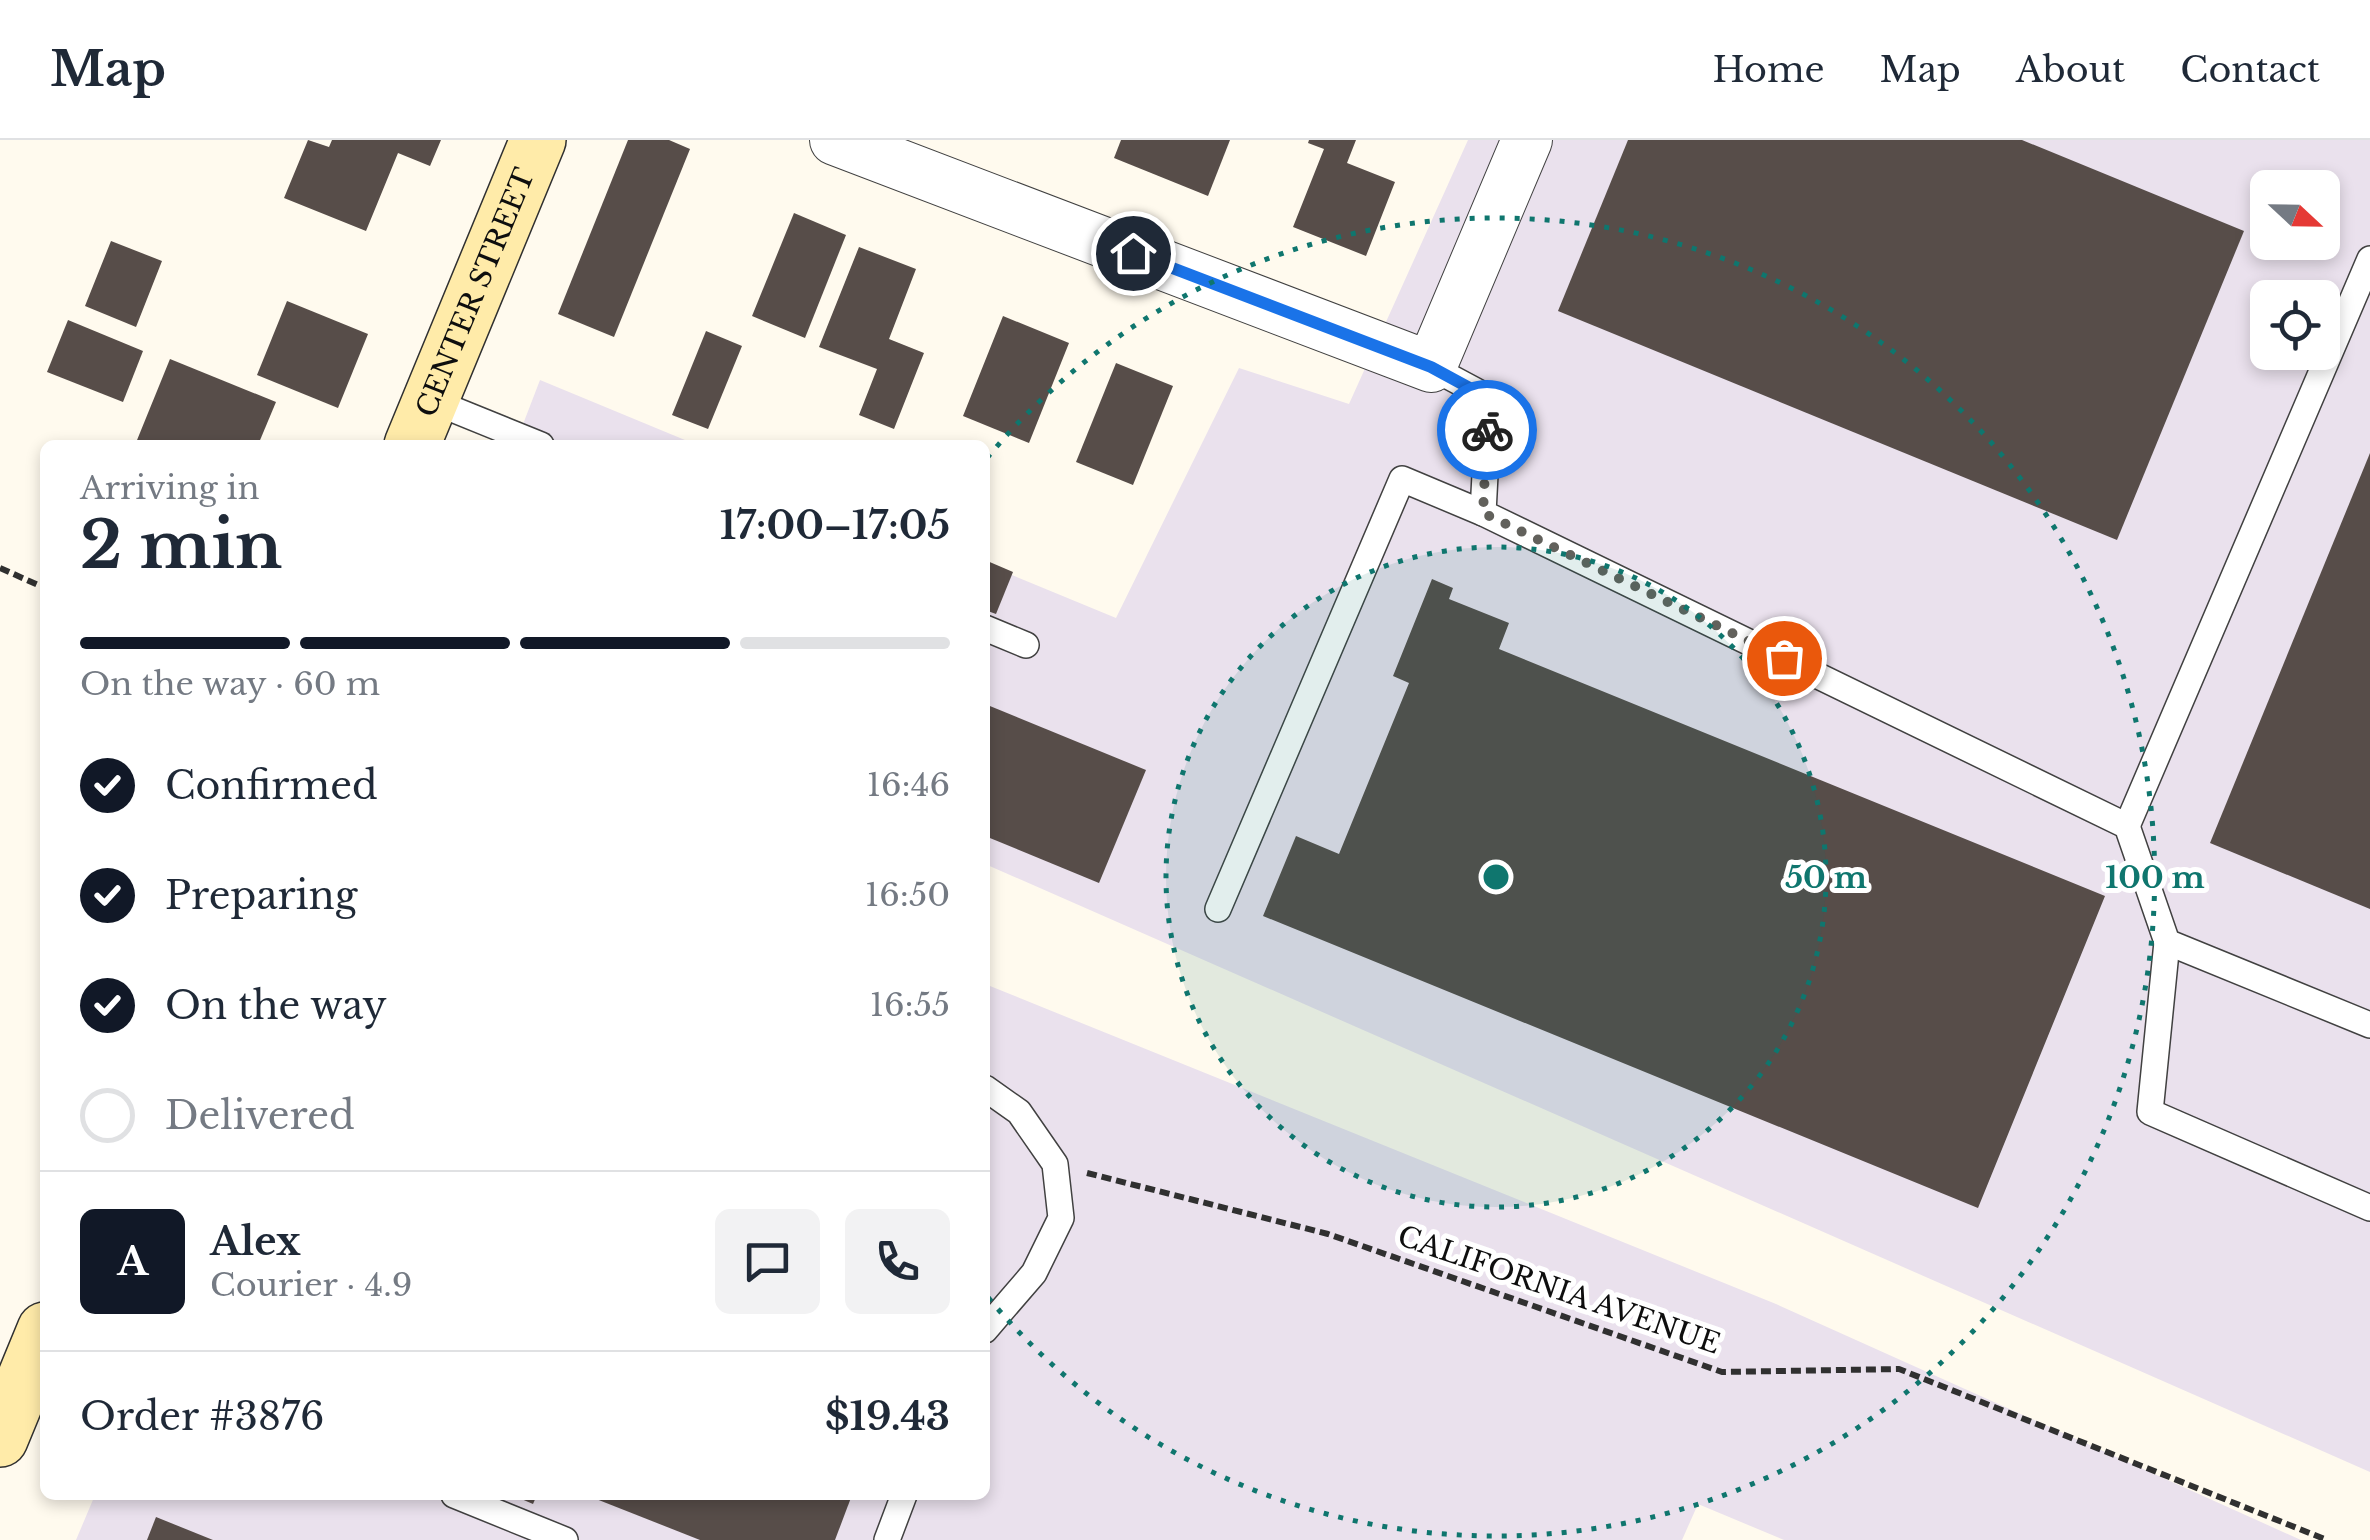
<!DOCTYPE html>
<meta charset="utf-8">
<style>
body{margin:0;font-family:"Libre Baskerville",serif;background:#f2f2f3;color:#1f2937;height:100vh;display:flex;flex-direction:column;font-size:38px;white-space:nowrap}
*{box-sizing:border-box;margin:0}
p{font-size:32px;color:#747a83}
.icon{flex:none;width:55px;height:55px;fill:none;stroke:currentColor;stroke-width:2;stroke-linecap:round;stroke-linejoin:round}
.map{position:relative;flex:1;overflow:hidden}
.sheet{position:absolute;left:40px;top:300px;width:950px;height:1060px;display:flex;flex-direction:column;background:#fff;border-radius:15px;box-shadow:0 5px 15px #0003}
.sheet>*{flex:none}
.needle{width:65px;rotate:112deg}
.fabs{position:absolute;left:2250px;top:30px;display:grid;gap:20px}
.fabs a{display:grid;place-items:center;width:90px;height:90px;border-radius:15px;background:#fff;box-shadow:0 5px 15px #0003;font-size:50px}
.pin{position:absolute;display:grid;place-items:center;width:85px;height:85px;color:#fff;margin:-42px;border:5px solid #fff;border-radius:50%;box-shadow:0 2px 10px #0007}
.courier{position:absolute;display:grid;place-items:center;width:100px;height:100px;margin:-50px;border:8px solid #1a73e8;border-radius:50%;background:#fff;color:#222;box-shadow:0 2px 12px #0007}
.overview em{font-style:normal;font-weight:700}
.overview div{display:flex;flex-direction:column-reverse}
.overview{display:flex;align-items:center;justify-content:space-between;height:170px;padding:0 40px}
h1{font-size:65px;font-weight:700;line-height:75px}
.bar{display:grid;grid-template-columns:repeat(4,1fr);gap:15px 10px;align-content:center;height:120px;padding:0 40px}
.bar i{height:12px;border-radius:8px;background:#e0e1e3}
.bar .active{background:#111827}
.bar p{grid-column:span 4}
.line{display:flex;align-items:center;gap:25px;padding:0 40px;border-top:2px solid #e0e1e3}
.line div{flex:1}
.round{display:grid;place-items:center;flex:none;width:105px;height:105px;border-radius:15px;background:#f2f2f3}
ol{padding:0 40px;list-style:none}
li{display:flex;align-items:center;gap:30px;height:110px}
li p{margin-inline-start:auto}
li .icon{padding:10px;border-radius:50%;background:#111827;color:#fff;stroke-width:4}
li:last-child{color:#747a83}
li i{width:55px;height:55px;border:5px solid #e0e1e3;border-radius:50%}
header{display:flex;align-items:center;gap:60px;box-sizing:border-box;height:140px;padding:0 50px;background:#fff;border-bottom:2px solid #e0e1e3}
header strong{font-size:48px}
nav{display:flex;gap:55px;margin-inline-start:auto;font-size:35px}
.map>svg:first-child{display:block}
.industrial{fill:#eae1ed;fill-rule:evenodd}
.building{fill:#574d49}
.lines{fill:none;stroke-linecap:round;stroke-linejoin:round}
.service-casing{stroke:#414141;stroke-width:28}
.minor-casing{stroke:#414141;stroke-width:52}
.secondary-casing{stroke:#303030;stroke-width:58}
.path{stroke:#303030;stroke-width:6;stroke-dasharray:10 5;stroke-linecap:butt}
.service{stroke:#fff;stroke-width:25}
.minor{stroke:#fff;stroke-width:50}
.secondary{stroke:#ffeba9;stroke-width:55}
.done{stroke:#62615c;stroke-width:10;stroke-dasharray:0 18}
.route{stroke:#1a73e8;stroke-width:12}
.ring{fill:none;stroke:#0f766e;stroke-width:5;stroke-dasharray:5 10}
.labels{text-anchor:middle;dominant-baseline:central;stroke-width:10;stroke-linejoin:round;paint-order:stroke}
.street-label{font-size:28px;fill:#0e0e0e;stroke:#fff}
.centre{fill:#0f766e;stroke:#fff;stroke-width:5}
.ring-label{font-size:30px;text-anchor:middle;font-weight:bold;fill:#0f766e;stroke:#fff;stroke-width:10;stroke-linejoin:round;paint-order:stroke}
</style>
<header>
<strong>Map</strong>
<nav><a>Home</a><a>Map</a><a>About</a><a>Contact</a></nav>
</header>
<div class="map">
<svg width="2370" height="1400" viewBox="0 0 2370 1400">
<rect width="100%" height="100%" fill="#fffaee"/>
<g class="industrial">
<path d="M 1468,0 L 2370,0 L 2370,1332 L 985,724 L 985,424 L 1116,478 L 1239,228 L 1349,264 ZM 2268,48 L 2322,48 L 2322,102 L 2268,102 ZM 2268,158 L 2322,158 L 2322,212 L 2268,212 Z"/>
<path d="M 540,240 L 697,305 L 515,305 Z"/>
<path d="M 985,844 L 1776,1164 L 2301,1400 L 1784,1400 L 1698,1364 L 1682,1400 L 76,1400 L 95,1355 L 985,1355 Z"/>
</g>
<g class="building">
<path d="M 308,0 L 329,7 L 332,0 L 441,0 L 430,26 L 398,13 L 366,91 L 284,58 Z"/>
<path d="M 628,0 L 669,0 L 690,9 L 614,197 L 558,174 Z"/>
<path d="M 1121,0 L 1230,0 L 1208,56 L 1114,18 Z"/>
<path d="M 1309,0 L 1356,0 L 1347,23 L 1395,42 L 1366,116 L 1293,87 L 1324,9 L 1308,3 Z"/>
<path d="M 1628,0 L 2022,0 L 2244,91 L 2117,400 L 1558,171 Z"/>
<path d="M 794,73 L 846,95 L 805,198 L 752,176 Z"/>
<path d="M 111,101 L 162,121 L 136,187 L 85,166 Z"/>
<path d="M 859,107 L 916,129 L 889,199 L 924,213 L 894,289 L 859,275 L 877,229 L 819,207 Z"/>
<path d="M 287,161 L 368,194 L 338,268 L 257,235 Z"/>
<path d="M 1003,176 L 1069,203 L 1029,303 L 963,276 Z"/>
<path d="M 68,180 L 143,211 L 123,262 L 47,232 Z"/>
<path d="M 706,191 L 742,206 L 708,289 L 672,275 Z"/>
<path d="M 170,219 L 276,262 L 258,305 L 135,305 Z"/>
<path d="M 1116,223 L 1173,246 L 1133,345 L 1076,322 Z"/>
<path d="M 2370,313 L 2370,769 L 2210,703 Z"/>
<path d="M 985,420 L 1013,432 L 996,474 L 985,470 Z"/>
<path d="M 1432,439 L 1453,448 L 1449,459 L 1509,483 L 1499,509 L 2105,756 L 1978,1068 L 1263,776 L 1296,696 L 1339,714 L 1409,543 L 1393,536 Z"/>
<path d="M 985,564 L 1146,630 L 1099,743 L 985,696 Z"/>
<path d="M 512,1355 L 537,1355 L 533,1364 Z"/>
<path d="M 586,1355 L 852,1355 L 835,1400 L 700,1400 Z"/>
<path d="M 156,1377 L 213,1400 L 147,1400 Z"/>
</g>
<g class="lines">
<defs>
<g id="service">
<path d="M 1431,227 L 1489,258 L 1483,373 L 2127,686 L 2167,802 L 2370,885"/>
<path d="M 430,260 L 541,305"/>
<path d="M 985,488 L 1026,505"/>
<path d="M 2127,686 L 2370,119"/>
<path d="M 1218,769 L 1402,339 L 1483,373"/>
<path d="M 2167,802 L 2150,972 L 2370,1068"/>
<path d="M 985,948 L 1019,972 L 1055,1024 L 1061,1078 L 1034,1133 L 985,1190"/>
<path d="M 454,1355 L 565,1400"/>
<path d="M 887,1400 L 904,1355"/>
</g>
<path id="minor" d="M 835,0 L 1431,227 L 1527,0"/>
<g id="secondary">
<path id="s1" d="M 412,305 L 538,0"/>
<path d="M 0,1299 L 45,1190"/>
</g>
</defs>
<use href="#service" class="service-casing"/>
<use href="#minor" class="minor-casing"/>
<use href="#secondary" class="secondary-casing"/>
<g class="path">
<path d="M 0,428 L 45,448"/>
<path d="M 1087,1033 L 1328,1094 L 1722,1232 L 1899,1229 L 2327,1400"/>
</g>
<use href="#service" class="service"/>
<use href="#minor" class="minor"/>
<use href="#secondary" class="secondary"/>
</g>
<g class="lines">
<path class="done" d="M 1487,290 L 1483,373 L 1784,518"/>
<path class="route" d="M 1133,113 L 1431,227 L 1488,258 L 1487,290"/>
</g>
<circle cx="1496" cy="737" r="330" fill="#0f766e" fill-opacity=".12"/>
<g class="ring">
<circle cx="1496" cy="737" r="330"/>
<path d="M987 318A659 659 0 1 1 987 1156"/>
</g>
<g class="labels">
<g class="street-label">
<text stroke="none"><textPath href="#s1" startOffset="165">CENTER STREET</textPath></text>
<text transform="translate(1559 1150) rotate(19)">CALIFORNIA AVENUE</text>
</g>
</g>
<circle cx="1496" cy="737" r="15" class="centre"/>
<g class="ring-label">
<text x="1826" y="748">50 m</text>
<text x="2155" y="748">100 m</text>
</g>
</svg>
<div class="fabs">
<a><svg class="needle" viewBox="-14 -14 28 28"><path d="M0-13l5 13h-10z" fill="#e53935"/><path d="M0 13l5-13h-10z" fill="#747a83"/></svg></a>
<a><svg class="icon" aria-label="locate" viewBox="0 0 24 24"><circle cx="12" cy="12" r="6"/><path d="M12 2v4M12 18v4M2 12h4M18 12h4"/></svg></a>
</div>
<div class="pin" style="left:1784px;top:518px;background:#ea580c"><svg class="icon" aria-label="bag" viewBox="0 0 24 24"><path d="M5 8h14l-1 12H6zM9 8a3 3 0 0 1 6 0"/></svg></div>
<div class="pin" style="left:1133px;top:113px;background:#1f2937"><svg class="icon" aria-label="home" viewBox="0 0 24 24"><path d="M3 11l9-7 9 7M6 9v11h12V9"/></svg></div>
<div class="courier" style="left:1487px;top:290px"><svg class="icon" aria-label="bike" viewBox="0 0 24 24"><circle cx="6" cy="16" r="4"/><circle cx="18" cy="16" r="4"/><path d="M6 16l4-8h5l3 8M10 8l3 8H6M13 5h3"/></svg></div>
<section class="sheet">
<div class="overview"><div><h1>2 min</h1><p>Arriving in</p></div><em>17:00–17:05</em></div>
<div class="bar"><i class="active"></i><i class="active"></i><i class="active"></i><i></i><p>On the way · 60 m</p></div>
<ol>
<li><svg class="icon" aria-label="check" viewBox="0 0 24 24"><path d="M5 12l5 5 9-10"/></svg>Confirmed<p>16:46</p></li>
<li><svg class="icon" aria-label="check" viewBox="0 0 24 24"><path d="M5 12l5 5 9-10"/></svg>Preparing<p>16:50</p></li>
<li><svg class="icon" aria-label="check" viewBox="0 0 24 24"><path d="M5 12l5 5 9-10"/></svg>On the way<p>16:55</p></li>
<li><i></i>Delivered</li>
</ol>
<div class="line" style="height:180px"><b class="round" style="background:#111827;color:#fff">A</b><div><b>Alex</b><p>Courier · 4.9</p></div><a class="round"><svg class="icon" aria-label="chat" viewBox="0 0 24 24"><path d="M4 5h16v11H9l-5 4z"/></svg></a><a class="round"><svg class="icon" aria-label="phone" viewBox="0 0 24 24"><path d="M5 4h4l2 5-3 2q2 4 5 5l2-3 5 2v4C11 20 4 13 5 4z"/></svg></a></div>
<div class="line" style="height:130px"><div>Order #3876</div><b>$19.43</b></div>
</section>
</div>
